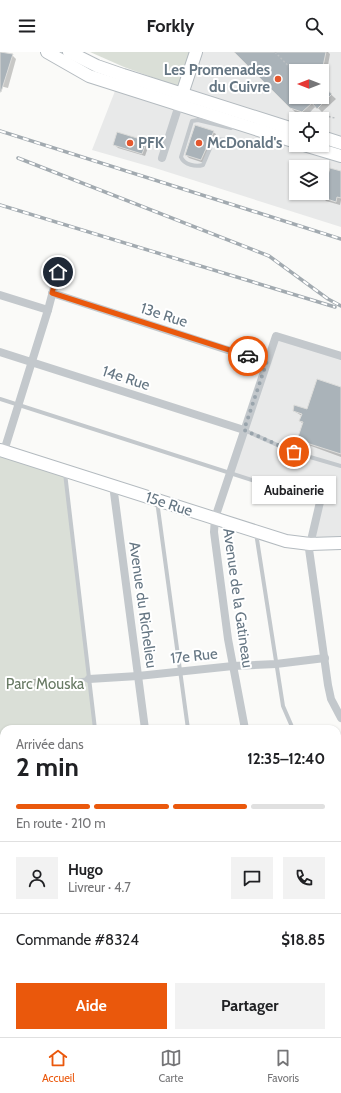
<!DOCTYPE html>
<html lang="fr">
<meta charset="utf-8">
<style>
body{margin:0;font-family:Cabin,sans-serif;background:#f2f2f2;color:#202124;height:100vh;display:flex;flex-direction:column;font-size:15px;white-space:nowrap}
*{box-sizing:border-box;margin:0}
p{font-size:13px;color:#757577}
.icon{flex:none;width:22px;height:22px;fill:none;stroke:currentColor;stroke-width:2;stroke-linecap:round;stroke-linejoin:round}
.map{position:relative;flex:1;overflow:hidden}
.panel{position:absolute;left:0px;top:673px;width:341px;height:312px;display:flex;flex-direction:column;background:#fff;border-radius:12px 12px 0 0;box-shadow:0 1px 3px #0004}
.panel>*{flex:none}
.needle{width:26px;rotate:270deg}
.tools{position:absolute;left:289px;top:12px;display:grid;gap:8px}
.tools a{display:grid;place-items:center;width:40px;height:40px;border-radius:0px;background:#fff;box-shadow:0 1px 3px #0004;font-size:20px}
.pin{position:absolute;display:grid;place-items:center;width:34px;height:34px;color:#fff;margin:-17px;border:2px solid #fff;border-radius:50%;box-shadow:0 1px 4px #0007}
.courier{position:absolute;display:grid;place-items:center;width:40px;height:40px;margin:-20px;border:3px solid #ea580c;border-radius:50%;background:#fff;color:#222;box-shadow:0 1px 5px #0007}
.bubble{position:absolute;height:28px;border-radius:0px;background:#fff;box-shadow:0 1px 3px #0004;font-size:13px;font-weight:700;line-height:28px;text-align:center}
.summary em{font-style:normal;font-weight:700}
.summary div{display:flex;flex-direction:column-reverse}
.summary{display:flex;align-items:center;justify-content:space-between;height:68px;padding:0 16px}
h1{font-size:26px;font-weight:700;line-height:30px}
.bar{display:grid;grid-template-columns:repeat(4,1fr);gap:6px 4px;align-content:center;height:48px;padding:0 16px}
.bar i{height:5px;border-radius:3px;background:#e0e0e0}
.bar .selected{background:#ea580c}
.bar p{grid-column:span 4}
.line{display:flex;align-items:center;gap:10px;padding:0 16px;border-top:1px solid #e0e0e0}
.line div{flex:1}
.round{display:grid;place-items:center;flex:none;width:42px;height:42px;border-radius:0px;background:#f2f2f2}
.action{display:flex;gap:8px;margin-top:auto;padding:8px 16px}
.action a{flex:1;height:46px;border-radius:0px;background:#ea580c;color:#fff;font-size:16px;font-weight:700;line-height:46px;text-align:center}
.action a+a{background:#f2f2f2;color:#202124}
header{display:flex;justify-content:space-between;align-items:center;height:52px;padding:0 16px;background:#fff;font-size:18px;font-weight:700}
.tab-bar{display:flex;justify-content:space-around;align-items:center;height:56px;border-top:1px solid #e0e0e0;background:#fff;font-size:11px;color:#757577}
.tab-bar a{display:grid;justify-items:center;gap:2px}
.tab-bar .selected{color:#ea580c}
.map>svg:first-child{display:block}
.built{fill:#e8e9e9;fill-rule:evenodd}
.green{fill:#dadfd7}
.shadow{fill:#0003;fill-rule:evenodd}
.building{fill:#aab3b9;stroke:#dcdcda}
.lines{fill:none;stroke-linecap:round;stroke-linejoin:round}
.secondary-casing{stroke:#b3babf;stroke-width:14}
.path{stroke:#bbbfc2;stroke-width:1.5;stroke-dasharray:2 2;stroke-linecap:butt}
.lane{stroke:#c3c8cc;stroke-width:4}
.street{stroke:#c3c8cc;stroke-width:8}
.secondary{stroke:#fff;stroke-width:12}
.rail-casing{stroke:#a2aab0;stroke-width:3.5}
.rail{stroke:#fff;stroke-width:2;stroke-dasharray:6;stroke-linecap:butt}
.done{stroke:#99a4ac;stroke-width:4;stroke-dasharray:0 7.2}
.route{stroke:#ea580c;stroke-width:5}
.poi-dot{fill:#e4572e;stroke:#fff;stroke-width:1.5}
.labels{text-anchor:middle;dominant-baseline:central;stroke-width:4;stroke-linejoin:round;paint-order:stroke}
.poi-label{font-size:15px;font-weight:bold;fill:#657683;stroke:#fff;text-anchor:start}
.street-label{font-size:15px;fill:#657683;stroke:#fff}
.park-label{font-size:15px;fill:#687a64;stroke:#fff}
</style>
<header><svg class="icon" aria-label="menu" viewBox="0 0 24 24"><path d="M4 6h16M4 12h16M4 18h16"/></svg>Forkly<svg class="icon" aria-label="search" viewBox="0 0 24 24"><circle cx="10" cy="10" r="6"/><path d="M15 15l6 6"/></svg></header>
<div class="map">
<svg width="341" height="985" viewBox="0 0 341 985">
<rect width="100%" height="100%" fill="#fafaf8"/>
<g class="built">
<path d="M 201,0 L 341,0 L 341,175 L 155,116 L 92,98 L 115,39 L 182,58 ZM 296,19 L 322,19 L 322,45 L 296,45 ZM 296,67 L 322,67 L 322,93 L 296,93 ZM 296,115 L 322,115 L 322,141 L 296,141 Z"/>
<path d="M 276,284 L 341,304 L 341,491 L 313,492 L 320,450 L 229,421 Z"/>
</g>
<g class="green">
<path d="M 90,0 L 192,0 L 179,35 L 124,15 Z"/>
<path d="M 0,398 L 64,419 L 95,677 L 4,677 L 4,786 L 0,787 Z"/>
</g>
<g class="shadow">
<path d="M 0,0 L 12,3 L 16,7 L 8,36 L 0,34 Z"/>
<path d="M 236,0 L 328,0 L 330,2 L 324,36 L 336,47 L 322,60 L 316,54 L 307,63 L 295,60 ZM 296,19 L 322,19 L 322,45 L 296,45 Z"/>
<path d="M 213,80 L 216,82 L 204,111 L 189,106 L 186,103 Z"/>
<path d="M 146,90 L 149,93 L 145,104 L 118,96 L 115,93 Z"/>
<path d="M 341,120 L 341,148 L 340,153 L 326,149 L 322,144 Z"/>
<path d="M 341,336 L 341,405 L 303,391 L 299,387 L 303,372 L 300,369 L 302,364 L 294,359 L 307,358 Z"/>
<path d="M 33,627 L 40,627 L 42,636 L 35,636 Z"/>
<path d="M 339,915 L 341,917 L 341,929 L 337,925 L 337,916 Z"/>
<path d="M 337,969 L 341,973 L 341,985 L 301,985 L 297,981 L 337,981 Z"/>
<path d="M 265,981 L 273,981 L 277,985 L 261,985 Z"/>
</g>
<g class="building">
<path d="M 0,0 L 13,2 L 1,40 L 0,40 Z"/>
<path d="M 234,0 L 326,0 L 322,19 L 296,19 L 296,45 L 322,45 L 322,34 L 332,42 L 317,57 L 312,51 L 302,60 L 290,56 Z"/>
<path d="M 195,73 L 214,79 L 201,108 L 185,103 Z"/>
<path d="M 117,80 L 147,89 L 142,102 L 113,93 Z"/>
<path d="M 330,116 L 341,119 L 341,146 L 337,145 L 336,150 L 321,145 Z"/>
<path d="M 317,327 L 341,335 L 341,402 L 297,388 L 303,370 L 299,369 L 302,362 L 293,359 L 294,353 L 307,357 Z"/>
</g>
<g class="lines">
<defs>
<g id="secondary">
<path d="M 47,0 L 89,24 L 296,90"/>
<path d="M 69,0 L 97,14 L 123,23 L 296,78"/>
<path d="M 180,48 L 196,0"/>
<path d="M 322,85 L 341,91"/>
<path d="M 304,93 L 341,104"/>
<path d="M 0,398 L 286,489 L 310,492 L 341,491"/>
<path d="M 337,888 L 341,887"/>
<path d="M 0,931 L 4,931"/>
</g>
</defs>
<use href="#secondary" class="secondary-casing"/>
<g class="path">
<path d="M 275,0 L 296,22"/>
<path d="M 318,45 L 320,47 L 309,60 L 335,66"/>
<path d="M 40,631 L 58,632"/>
</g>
<g class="lane">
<path d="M 227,88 L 214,87 L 203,113 C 196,115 184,113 181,105 L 192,69 L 198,68 L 231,76"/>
<path d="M 0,347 L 320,450"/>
<path d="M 244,378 L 293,400 L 341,414"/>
<path d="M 65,421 L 95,677"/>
<path d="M 157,449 L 188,677"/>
<path d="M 256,481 L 283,654 L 293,677"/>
<path d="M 64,631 L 89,627"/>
<path d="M 337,741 L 341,740"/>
<path d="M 0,787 L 4,786"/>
<path d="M 337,841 L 341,841"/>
<path d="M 0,885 L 4,885"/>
<path d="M 11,981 L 11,985"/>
<path d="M 100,981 L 101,985"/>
</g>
<g class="street">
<path d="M 162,106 L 179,53"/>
<path d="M 52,241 L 240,302 L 267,309"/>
<path d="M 0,243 L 48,258"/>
<path d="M 0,300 L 244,378"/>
<path d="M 4,399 L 48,258 L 58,220"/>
<path d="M 113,433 L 145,677"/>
<path d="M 320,450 L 309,497 L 328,633 L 331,647 L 341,666"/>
<path d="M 89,627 L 138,624 L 233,614 L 276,612 L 325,606"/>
<path d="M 245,677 L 228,587 L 214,480 L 215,466 L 276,284 L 341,304"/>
<path d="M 337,797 L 341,796"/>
<path d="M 0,841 L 4,840"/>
<path d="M 69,981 L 69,985"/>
<path d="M 150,981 L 151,985"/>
<path d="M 244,985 L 249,981"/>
</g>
<use href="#secondary" class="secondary"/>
<defs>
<g id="rail">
<path d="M 0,79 L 341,187"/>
<path d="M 18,106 L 269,204 L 328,247 L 341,254"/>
<path d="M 0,153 L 335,255"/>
</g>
</defs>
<use href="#rail" class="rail-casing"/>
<use href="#rail" class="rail"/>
</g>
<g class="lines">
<path class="done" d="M 248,304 L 267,309 L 244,378 L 294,400"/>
<path class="route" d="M 58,220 L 52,241 L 248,304"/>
</g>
<g class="poi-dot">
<circle cx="278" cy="27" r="4"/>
<circle cx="130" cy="91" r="4"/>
<circle cx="199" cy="91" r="4"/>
</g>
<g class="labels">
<g class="poi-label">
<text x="270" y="18" text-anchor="end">Les Promenades<tspan x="270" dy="17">du Cuivre</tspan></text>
<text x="138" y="91">PFK</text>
<text x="207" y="91">McDonald's</text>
</g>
<g class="street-label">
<text transform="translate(164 263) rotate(18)">13e Rue</text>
<text transform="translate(126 326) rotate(18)">14e Rue</text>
<text transform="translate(169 452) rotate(18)">15e Rue</text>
<text transform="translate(238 546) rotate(82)">Avenue de la Gatineau</text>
<text transform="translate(143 553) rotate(82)">Avenue du Richelieu</text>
<text transform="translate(194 604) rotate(-6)">17e Rue</text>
</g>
<g class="park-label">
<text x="45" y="632">Parc Mouska</text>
</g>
</g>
</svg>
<div class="tools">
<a><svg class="needle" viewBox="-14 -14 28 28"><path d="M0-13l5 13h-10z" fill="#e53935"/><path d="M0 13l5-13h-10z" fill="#757577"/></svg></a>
<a><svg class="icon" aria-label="locate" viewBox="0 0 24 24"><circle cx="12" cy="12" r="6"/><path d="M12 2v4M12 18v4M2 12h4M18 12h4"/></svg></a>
<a><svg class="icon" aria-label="layers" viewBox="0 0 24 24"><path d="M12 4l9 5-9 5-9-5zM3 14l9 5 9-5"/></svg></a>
</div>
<div class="pin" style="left:294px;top:400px;background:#ea580c"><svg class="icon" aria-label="bag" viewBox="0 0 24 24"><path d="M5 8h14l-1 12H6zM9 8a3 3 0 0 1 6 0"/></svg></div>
<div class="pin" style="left:58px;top:220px;background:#1f2937"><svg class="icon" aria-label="home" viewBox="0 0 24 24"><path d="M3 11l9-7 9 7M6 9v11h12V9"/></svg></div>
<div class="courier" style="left:248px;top:304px"><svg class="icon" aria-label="car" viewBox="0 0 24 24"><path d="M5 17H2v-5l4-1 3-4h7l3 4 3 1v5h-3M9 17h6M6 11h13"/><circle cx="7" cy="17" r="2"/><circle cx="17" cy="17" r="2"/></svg></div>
<div class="bubble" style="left:252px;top:424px;width:84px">Aubainerie</div>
<section class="panel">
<div class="summary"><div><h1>2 min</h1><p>Arrivée dans</p></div><em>12:35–12:40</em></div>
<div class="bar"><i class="selected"></i><i class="selected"></i><i class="selected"></i><i></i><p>En route · 210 m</p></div>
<div class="line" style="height:72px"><a class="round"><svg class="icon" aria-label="person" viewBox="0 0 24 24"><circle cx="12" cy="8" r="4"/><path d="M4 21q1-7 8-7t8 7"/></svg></a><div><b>Hugo</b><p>Livreur · 4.7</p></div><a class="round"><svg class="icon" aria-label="chat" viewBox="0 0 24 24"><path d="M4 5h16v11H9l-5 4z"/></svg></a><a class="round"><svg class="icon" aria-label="phone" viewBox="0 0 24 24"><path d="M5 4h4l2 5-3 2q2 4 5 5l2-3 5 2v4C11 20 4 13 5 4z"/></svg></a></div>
<div class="line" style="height:52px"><div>Commande #8324</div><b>$18.85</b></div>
<div class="action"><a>Aide</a><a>Partager</a></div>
</section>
</div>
<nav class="tab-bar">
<a class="selected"><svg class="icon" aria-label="home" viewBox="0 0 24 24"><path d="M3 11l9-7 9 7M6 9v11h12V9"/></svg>Accueil</a>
<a><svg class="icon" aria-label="map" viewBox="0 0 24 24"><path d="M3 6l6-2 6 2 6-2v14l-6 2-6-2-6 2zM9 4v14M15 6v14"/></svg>Carte</a>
<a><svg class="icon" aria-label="saved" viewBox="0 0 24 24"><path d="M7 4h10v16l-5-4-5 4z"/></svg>Favoris</a>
</nav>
